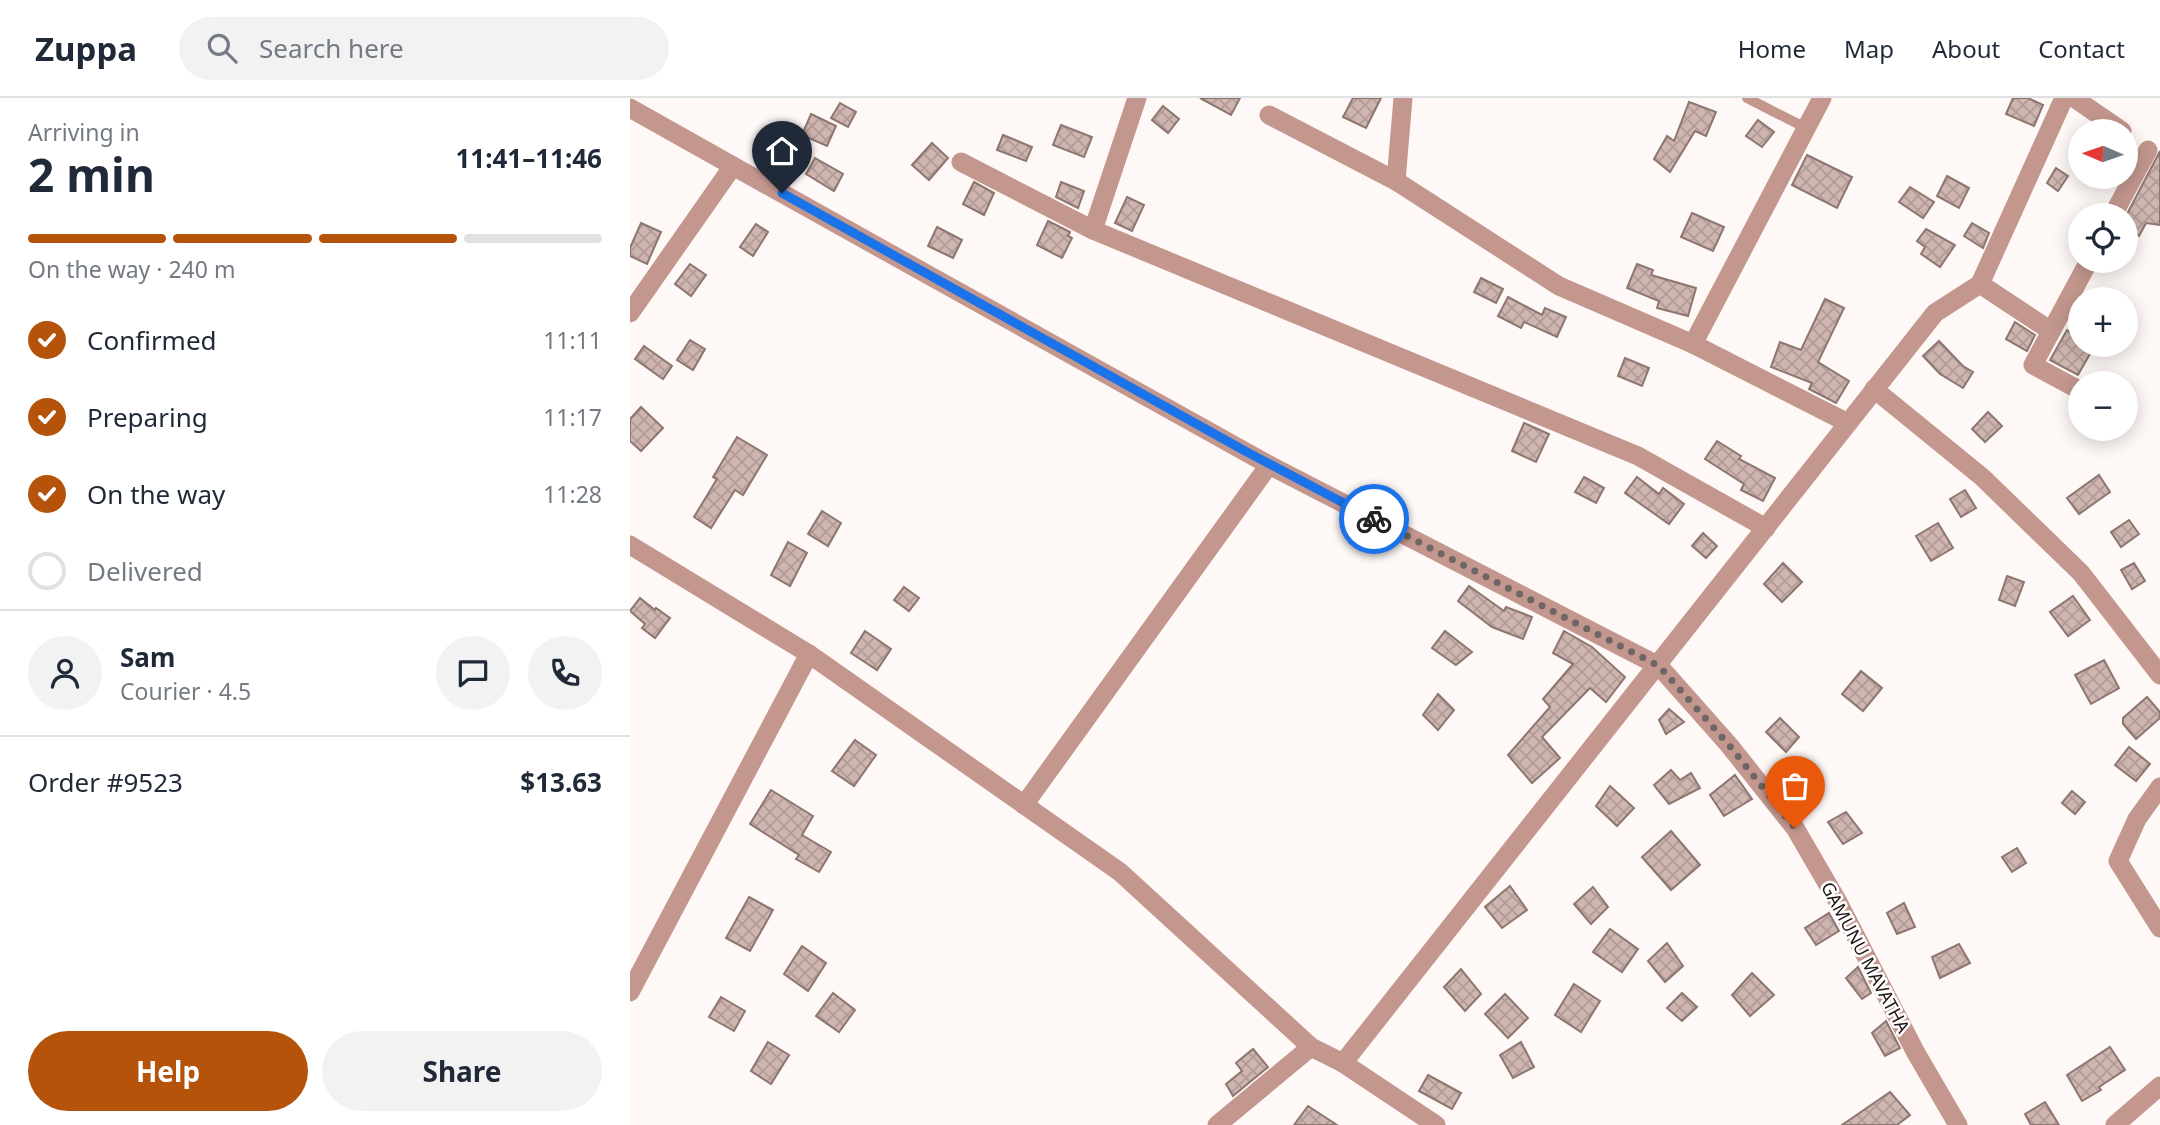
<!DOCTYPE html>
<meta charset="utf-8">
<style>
body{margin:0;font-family:"Noto Sans",sans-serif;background:#f2f2f3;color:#1f2937;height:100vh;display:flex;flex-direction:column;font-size:26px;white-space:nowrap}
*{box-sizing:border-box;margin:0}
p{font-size:23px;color:#747a83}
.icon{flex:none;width:38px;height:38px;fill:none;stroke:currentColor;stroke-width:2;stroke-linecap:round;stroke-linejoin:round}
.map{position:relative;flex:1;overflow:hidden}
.details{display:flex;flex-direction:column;background:#fff;width:630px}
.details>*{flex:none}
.needle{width:46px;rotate:272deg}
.controls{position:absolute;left:1438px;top:21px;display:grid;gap:14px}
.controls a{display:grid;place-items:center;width:70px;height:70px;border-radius:50%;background:#fff;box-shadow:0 4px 18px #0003;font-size:35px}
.pin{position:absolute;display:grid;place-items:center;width:60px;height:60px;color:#fff;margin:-72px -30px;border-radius:50% 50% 50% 0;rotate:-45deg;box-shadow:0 0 7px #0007}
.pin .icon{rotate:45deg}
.courier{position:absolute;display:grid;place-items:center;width:70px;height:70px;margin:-35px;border:5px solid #1a73e8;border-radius:50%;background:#fff;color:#222;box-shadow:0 2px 9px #0007}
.summary em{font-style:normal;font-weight:700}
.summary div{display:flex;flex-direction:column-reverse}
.summary{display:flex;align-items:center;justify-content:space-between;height:119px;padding:0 28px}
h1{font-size:46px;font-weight:700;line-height:52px}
.bar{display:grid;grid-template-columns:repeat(4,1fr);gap:10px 7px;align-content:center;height:84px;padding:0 28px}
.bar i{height:9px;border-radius:5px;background:#e0e1e3}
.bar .on{background:#b45309}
.bar p{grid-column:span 4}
.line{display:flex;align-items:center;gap:18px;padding:0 28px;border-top:2px solid #e0e1e3}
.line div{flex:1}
.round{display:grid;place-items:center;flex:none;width:74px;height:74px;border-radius:37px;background:#f2f2f3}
ol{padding:0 28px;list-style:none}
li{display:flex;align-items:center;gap:21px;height:77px}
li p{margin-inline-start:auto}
li .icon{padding:7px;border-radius:50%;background:#b45309;color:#fff;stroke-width:4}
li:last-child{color:#747a83}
li i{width:38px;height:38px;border:4px solid #e0e1e3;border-radius:50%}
.primary-button{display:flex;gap:14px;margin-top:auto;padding:14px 28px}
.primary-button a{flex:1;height:80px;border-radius:42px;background:#b45309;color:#fff;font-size:28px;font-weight:700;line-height:80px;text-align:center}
.primary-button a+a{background:#f2f2f3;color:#1f2937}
header{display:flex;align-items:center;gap:42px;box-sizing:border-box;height:98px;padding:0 35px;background:#fff;border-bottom:2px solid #e0e1e3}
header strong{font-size:33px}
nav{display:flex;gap:38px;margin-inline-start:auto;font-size:24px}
.search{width:490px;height:63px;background:#f2f2f3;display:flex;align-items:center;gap:18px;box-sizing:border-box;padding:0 24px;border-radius:38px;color:#747a83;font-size:26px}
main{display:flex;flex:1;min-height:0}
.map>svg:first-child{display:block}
.building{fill:url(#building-cross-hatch);stroke:#8d7670;stroke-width:2}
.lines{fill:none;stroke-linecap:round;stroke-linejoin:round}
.lane{stroke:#c3978e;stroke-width:10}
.street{stroke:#c3978e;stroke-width:19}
.done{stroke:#6e6665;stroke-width:7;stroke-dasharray:0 12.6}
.route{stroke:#1a73e8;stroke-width:9}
.labels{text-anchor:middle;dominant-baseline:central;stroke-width:5;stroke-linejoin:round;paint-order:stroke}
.street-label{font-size:18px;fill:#211816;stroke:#fff}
</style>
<header>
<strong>Zuppa</strong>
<div class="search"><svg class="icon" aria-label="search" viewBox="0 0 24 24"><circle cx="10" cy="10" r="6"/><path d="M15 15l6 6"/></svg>Search here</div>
<nav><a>Home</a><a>Map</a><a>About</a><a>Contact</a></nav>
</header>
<main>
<section class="details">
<div class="summary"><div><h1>2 min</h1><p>Arriving in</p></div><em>11:41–11:46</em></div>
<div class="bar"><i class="on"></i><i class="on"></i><i class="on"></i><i></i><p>On the way · 240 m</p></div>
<ol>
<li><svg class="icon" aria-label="check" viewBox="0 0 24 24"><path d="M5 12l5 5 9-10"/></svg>Confirmed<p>11:11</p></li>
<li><svg class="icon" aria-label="check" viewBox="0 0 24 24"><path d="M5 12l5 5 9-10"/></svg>Preparing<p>11:17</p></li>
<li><svg class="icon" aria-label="check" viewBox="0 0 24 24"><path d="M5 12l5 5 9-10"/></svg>On the way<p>11:28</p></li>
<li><i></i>Delivered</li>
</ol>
<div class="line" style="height:126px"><a class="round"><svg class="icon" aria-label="person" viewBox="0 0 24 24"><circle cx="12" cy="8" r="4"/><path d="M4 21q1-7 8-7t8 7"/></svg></a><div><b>Sam</b><p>Courier · 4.5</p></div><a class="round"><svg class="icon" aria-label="chat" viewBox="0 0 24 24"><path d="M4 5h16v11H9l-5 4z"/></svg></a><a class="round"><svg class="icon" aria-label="phone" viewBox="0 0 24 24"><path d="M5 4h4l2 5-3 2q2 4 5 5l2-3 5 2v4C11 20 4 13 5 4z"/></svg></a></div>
<div class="line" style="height:91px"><div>Order #9523</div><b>$13.63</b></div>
<div class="primary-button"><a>Help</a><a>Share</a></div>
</section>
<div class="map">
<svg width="1530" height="1027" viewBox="0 0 1530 1027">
<defs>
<pattern id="building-cross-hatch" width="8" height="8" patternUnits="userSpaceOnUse" patternTransform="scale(1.75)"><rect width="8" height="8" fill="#ceb5af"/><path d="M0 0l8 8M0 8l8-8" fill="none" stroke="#b19b96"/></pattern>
</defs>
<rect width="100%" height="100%" fill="#fef8f7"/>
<g class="building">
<path d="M 570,0 L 610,0 L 601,17 Z"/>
<path d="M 723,0 L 751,0 L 736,30 L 713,19 Z"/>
<path d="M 1383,0 L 1398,0 L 1413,7 L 1404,28 L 1376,16 Z"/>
<path d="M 1059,4 L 1086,14 L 1076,38 L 1065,33 L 1040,74 L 1024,61 L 1037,38 L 1044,43 Z"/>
<path d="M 210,5 L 226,14 L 218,29 L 201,20 Z"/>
<path d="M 533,8 L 549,21 L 538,35 L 522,22 Z"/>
<path d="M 181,16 L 206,28 L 197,48 L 172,37 Z"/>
<path d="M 1128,22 L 1144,34 L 1132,49 L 1116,38 Z"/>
<path d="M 431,27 L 462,39 L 454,59 L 423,47 Z"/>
<path d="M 373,37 L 402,49 L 396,63 L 367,52 Z"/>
<path d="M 302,45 L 318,60 L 299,82 L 282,67 Z"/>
<path d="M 1530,53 L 1530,127 L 1516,125 L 1509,138 L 1496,132 L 1496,118 Z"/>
<path d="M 1177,57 L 1222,79 L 1207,110 L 1162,87 Z"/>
<path d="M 185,60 L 213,76 L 204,93 L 176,76 Z"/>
<path d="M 1426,70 L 1438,78 L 1428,93 L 1417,85 Z"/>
<path d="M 1317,78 L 1339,90 L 1329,110 L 1307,98 Z"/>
<path d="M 344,84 L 364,95 L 354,117 L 333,106 Z"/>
<path d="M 431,84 L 454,93 L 448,110 L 426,99 Z"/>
<path d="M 1280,89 L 1304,104 L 1293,120 L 1269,104 Z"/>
<path d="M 497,99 L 514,107 L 502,133 L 485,125 Z"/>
<path d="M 1062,115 L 1094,129 L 1083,153 L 1051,139 Z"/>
<path d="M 418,123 L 440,134 L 438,138 L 442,140 L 432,160 L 407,147 Z"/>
<path d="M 11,125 L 31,134 L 17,166 L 0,158 L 0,150 Z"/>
<path d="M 1342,125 L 1359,135 L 1353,150 L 1334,138 Z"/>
<path d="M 126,126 L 138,134 L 123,158 L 110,149 Z"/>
<path d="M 307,129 L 332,142 L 323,160 L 298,148 Z"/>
<path d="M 1296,131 L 1325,147 L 1310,169 L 1291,156 L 1295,149 L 1287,143 Z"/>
<path d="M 60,166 L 76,177 L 61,198 L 45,186 Z"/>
<path d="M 1007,166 L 1023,172 L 1021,177 L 1066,190 L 1058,218 L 1027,210 L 1029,203 L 997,190 Z"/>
<path d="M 851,180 L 873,191 L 866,205 L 844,194 Z"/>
<path d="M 878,199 L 912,217 L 915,210 L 936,219 L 927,239 L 894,224 L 891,230 L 868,218 Z"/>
<path d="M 1195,201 L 1214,210 L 1188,264 L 1219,283 L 1206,305 L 1179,291 L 1182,285 L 1141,269 L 1150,244 L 1171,252 Z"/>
<path d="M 1385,224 L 1405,237 L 1397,253 L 1376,241 Z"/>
<path d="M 1437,232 L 1451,240 L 1451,247 L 1465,247 L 1448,277 L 1420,262 Z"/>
<path d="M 60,242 L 75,251 L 63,272 L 47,262 Z"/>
<path d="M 1309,243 L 1333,268 L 1343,274 L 1333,290 L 1310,276 L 1293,258 Z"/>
<path d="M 14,248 L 42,268 L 33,281 L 5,261 Z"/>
<path d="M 995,260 L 1019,270 L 1012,288 L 988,278 Z"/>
<path d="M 11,309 L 33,330 L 11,353 L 0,343 L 0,321 Z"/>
<path d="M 1358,314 L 1372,328 L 1355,344 L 1342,331 Z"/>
<path d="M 894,325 L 919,336 L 906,364 L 882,353 Z"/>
<path d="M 107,339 L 137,357 L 113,397 L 105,392 L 81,430 L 64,419 L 87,381 L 83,379 Z"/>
<path d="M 1087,343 L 1111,358 L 1109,361 L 1145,380 L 1133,403 L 1111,392 L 1114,386 L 1075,361 Z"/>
<path d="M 1469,377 L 1480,394 L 1449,416 L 1437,400 Z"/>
<path d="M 954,379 L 974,390 L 966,405 L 945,394 Z"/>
<path d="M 1007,379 L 1029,396 L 1033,390 L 1054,406 L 1039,426 L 995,395 Z"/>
<path d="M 1335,392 L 1346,410 L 1331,419 L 1320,401 Z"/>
<path d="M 192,413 L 211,425 L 198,448 L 178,436 Z"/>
<path d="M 1499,422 L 1509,436 L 1491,449 L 1481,434 Z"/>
<path d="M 1308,425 L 1323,450 L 1301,463 L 1286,438 Z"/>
<path d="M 1073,435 L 1087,448 L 1076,460 L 1062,448 Z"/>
<path d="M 158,444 L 177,455 L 160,488 L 141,477 Z"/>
<path d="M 1153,465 L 1172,484 L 1152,504 L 1134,486 Z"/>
<path d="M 1504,465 L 1515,483 L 1502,491 L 1491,472 Z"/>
<path d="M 1377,478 L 1394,484 L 1385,508 L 1369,502 Z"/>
<path d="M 839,488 L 874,513 L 876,509 L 902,519 L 893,541 L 862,529 L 828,503 Z"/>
<path d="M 274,489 L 289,500 L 279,513 L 264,502 Z"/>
<path d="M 1443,498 L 1460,522 L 1438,538 L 1420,514 Z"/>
<path d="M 10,500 L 25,512 L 26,510 L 40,520 L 25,540 L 12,530 L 15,526 L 0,513 Z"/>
<path d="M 235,533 L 261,551 L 247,572 L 221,555 Z"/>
<path d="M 815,533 L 842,554 L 826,567 L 802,550 Z"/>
<path d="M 934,533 L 962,549 L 995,579 L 976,604 L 960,590 L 912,639 L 930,660 L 902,685 L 878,657 L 920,609 L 913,601 L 943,566 L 923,555 Z"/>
<path d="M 1474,562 L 1489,590 L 1461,606 L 1445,577 Z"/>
<path d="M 1231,573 L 1252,590 L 1233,613 L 1212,596 Z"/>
<path d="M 808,596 L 824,612 L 808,632 L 793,617 Z"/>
<path d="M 1517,599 L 1530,614 L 1530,620 L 1506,641 L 1493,626 L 1493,620 Z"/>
<path d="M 1039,611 L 1054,624 L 1036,636 L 1029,622 Z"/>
<path d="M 1150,620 L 1169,639 L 1156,654 L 1136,634 Z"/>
<path d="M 225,642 L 246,657 L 224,688 L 202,673 Z"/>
<path d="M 1499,649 L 1520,666 L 1506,683 L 1485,667 Z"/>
<path d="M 1041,672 L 1050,682 L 1061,675 L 1070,690 L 1039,706 L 1024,687 Z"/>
<path d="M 1105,677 L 1122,701 L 1094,718 L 1080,697 Z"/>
<path d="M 980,688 L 1004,710 L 987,728 L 966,708 Z"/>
<path d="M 141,692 L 183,718 L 172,737 L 201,754 L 189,774 L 166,761 L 169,757 L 120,726 Z"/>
<path d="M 1442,693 L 1455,704 L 1445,716 L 1432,705 Z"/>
<path d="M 1216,714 L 1232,735 L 1213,746 L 1198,724 Z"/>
<path d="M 1041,733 L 1070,767 L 1041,792 L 1012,759 Z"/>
<path d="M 1387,750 L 1396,765 L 1382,774 L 1372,759 Z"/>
<path d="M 880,788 L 897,812 L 872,830 L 855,809 Z"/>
<path d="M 963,789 L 978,809 L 961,826 L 944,806 Z"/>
<path d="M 119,799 L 143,812 L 120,853 L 96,840 Z"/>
<path d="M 1274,805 L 1285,829 L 1267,836 L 1257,815 Z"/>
<path d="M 1199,815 L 1209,833 L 1186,847 L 1175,830 Z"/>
<path d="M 980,831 L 1008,851 L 992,874 L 963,854 Z"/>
<path d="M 1037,845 L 1053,868 L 1035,884 L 1018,863 Z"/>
<path d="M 1329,846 L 1340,865 L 1310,880 L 1302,859 Z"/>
<path d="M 172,848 L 196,865 L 178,893 L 154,876 Z"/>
<path d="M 1228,869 L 1241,895 L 1232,901 L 1216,880 Z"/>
<path d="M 831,871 L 851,896 L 835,913 L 814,889 Z"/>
<path d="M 1122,875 L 1144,897 L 1120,918 L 1102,897 Z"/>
<path d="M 944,886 L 970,903 L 951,934 L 925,917 Z"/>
<path d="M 203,895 L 225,912 L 209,934 L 186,918 Z"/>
<path d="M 1052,895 L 1067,909 L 1052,923 L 1037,910 Z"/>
<path d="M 875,896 L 898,920 L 878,940 L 855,916 Z"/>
<path d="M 91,899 L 115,913 L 104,933 L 79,919 Z"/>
<path d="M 1256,923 L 1270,950 L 1255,958 L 1242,935 Z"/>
<path d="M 138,944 L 159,957 L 141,986 L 121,973 Z"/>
<path d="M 891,944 L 904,969 L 883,980 L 870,957 Z"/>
<path d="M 1480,949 L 1495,972 L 1469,989 L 1471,992 L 1452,1003 L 1437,977 Z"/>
<path d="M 623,951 L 638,969 L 603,998 L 596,986 L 612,973 L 606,965 Z"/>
<path d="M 798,977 L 831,995 L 822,1011 L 789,993 Z"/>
<path d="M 1260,994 L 1280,1017 L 1267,1027 L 1212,1027 Z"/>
<path d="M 1415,1004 L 1429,1027 L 1401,1027 L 1395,1016 Z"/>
<path d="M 678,1008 L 707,1027 L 664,1027 Z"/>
</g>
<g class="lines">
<path class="lane" d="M 1117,0 L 1176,30"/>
<g class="street">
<path d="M 1444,0 L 1492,33"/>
<path d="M 0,10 L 103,68"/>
<path d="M 639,17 L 766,83 L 929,188 L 1063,246 L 1192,0"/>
<path d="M 331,64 L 463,132 L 1008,358 L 1136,430"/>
<path d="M 766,83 L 773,0"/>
<path d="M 1483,117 L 1518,52"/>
<path d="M 463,132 L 507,0"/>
<path d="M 1350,186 L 1421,233"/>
<path d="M 0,215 L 103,68 L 639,367 L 1029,568 L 1099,647 L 1165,730 L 1208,804 L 1286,955 L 1328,1027"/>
<path d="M 1063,246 L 1218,325"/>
<path d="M 1244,291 L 1352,379 L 1451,475 L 1530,577"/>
<path d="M 1451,293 L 1403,267 L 1459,163"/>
<path d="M 0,447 L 179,556 L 490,774 L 681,949 L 713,965 L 806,1027"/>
<path d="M 1530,689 L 1507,721 L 1488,763 L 1530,830"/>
<path d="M 394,707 L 639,367"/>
<path d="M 0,894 L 179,556"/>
<path d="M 713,965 L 1305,215 L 1350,186 L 1434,0"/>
<path d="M 587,1027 L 681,949"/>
<path d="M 1485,1027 L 1530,988"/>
</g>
</g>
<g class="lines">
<path class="done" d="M 744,421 L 1029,568 L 1099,647 L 1165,730"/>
<path class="route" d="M 152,95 L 615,353 L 744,421"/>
</g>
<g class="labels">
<g class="street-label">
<text transform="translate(1236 859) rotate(62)">GAMUNU MAVATHA</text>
</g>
</g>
</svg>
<div class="controls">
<a><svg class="needle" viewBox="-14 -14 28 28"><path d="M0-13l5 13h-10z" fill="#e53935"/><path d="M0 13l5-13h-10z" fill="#747a83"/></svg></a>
<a><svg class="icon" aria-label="locate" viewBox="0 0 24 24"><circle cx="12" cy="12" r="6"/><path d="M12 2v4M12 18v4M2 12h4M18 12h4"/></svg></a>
<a>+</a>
<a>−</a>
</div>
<div class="pin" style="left:1165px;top:730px;background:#ea580c"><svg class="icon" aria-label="bag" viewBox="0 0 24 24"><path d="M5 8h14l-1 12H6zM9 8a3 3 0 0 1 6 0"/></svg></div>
<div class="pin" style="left:152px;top:95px;background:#1f2937"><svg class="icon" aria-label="home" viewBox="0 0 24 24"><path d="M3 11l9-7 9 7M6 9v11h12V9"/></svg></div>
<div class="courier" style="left:744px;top:421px"><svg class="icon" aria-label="bike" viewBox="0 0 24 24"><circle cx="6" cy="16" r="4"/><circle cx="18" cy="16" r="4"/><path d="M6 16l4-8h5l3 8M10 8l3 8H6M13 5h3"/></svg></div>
</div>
</main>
